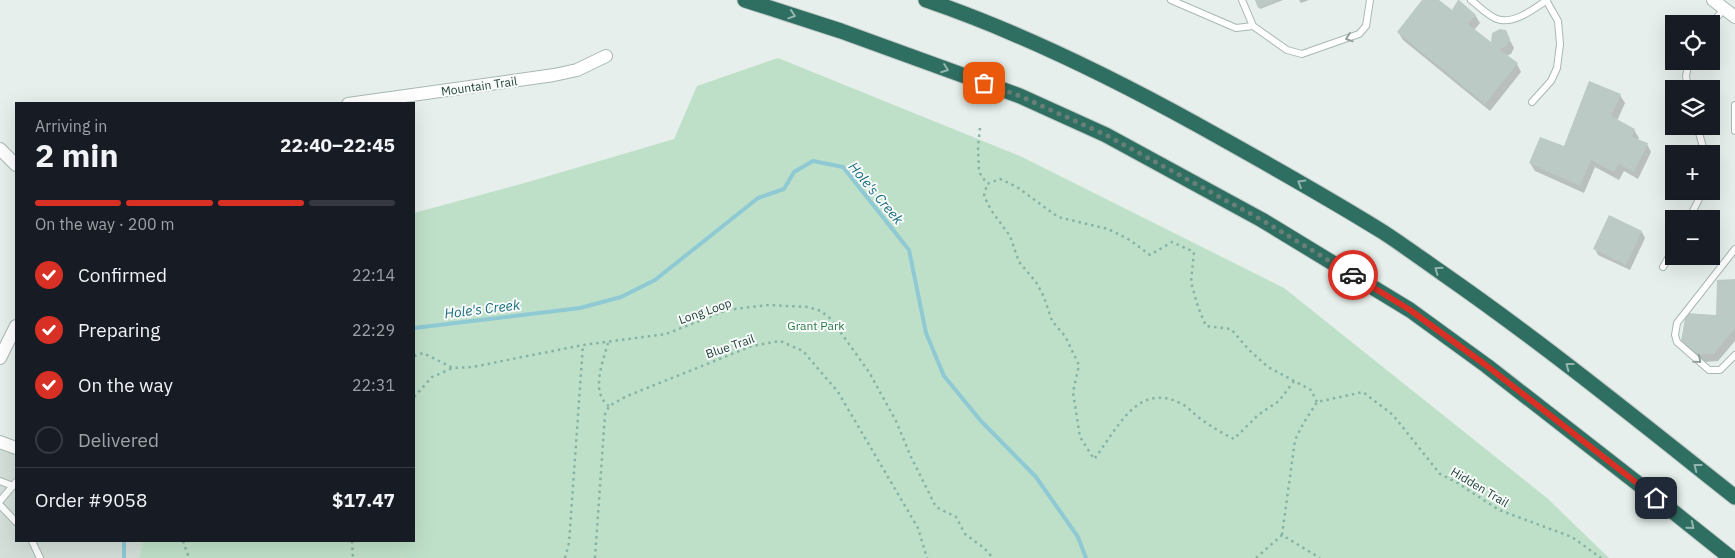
<!DOCTYPE html>
<meta charset="utf-8">
<style>
body{margin:0;font-family:"IBM Plex Sans",sans-serif;background:#20242c;color:#f1f3f6;height:100vh;display:flex;flex-direction:column;font-size:19px;white-space:nowrap}
*{box-sizing:border-box;margin:0}
p{font-size:16px;color:#9ea1a6}
.icon{flex:none;width:28px;height:28px;fill:none;stroke:currentColor;stroke-width:2;stroke-linecap:round;stroke-linejoin:round}
.map{position:relative;flex:1;overflow:hidden}
.side{position:absolute;left:15px;top:102px;width:400px;height:440px;display:flex;flex-direction:column;background:#171b24;border-radius:0px;box-shadow:0 5px 20px #0002}
.side>*{flex:none}
.buttons{position:absolute;left:1665px;top:15px;display:grid;gap:10px}
.buttons a{display:grid;place-items:center;width:55px;height:55px;border-radius:0px;background:#171b24;box-shadow:0 5px 20px #0002;font-size:25px}
.pin{position:absolute;display:grid;place-items:center;width:42px;height:42px;color:#fff;margin:-21px;border-radius:10px;box-shadow:0 2px 8px #0006}
.courier{position:absolute;display:grid;place-items:center;width:50px;height:50px;margin:-25px;border:4px solid #d93025;border-radius:50%;background:#fff;color:#222;box-shadow:0 1px 6px #0007}
.head em{font-style:normal;font-weight:800}
.head div{display:flex;flex-direction:column-reverse}
.head{display:flex;align-items:center;justify-content:space-between;height:85px;padding:0 20px}
h1{font-size:32px;font-weight:800;line-height:38px}
.bar{display:grid;grid-template-columns:repeat(4,1fr);gap:8px 5px;align-content:center;height:60px;padding:0 20px}
.bar i{height:6px;border-radius:4px;background:#363941}
.bar .selected{background:#d93025}
.bar p{grid-column:span 4}
.line{display:flex;align-items:center;gap:12px;padding:0 20px;border-top:1px solid #363941}
.line div{flex:1}
ol{padding:0 20px;list-style:none}
li{display:flex;align-items:center;gap:15px;height:55px}
li p{margin-inline-start:auto}
li .icon{padding:5px;border-radius:50%;background:#d93025;color:#fff;stroke-width:4}
li:last-child{color:#9ea1a6}
li i{width:28px;height:28px;border:2px solid #363941;border-radius:50%}
.map>svg:first-child{display:block}
.built{fill:#d4dfda}
.green{fill:#bfe0c8}
.shadow{fill:#0003}
.lines{fill:none;stroke-linecap:round;stroke-linejoin:round}
.stream{stroke:#8ec9d4;stroke-width:4}
.building{fill:#bbcac4}
.service-casing{stroke:#a8b8b2;stroke-width:8}
.minor-casing{stroke:#a8b8b2;stroke-width:14}
.motorway-casing{stroke:#c2cac8;stroke-width:17}
.path{stroke:#86b3a5;stroke-width:2.5;stroke-dasharray:2.5 4;stroke-linecap:butt}
.service{stroke:#fff;stroke-width:6}
.minor{stroke:#fff;stroke-width:12}
.motorway{stroke:#2f6f62;stroke-width:15}
.oneway{stroke:#93b5ae}
.oneway2{stroke:#92a09c}
.done{stroke:#687f78;stroke-width:5;stroke-dasharray:0 9}
.route{stroke:#d93025;stroke-width:6}
.labels{text-anchor:middle;dominant-baseline:central;stroke-width:4;stroke-linejoin:round;paint-order:stroke}
.street-label{font-size:12px;fill:#24423a;stroke:#f7fbf9}
.park-label{font-size:12px;fill:#2d7a4b;stroke:#f7fbf9}
.water-label{font-size:14px;font-style:italic;fill:#1c6f80;stroke:#f7fbf9}
</style>
<div class="map">
<svg width="1735" height="558" viewBox="0 0 1735 558">
<rect width="100%" height="100%" fill="#e6efeb"/>
<path class="built" d="M 0,442 L 16,448 L 16,541 L 143,541 L 139,558 L 0,558 Z"/>
<path class="green" d="M 778,58 L 1020,156 L 1284,288 L 1547,498 L 1609,558 L 139,558 L 143,541 L 414,541 L 414,213 L 528,182 L 674,139 L 697,86 Z"/>
<g class="shadow">
<path d="M 1256,0 L 1283,0 L 1260,9 Z"/>
<path d="M 1299,0 L 1309,0 L 1301,3 Z"/>
<path d="M 1423,0 L 1437,0 L 1452,12 L 1475,15 L 1480,23 L 1474,30 L 1492,45 L 1505,31 L 1514,48 L 1511,54 L 1506,56 L 1517,64 L 1521,72 L 1490,111 L 1403,40 L 1398,32 Z"/>
<path d="M 1590,83 L 1620,95 L 1625,103 L 1617,121 L 1634,130 L 1639,138 L 1638,140 L 1647,144 L 1651,152 L 1638,179 L 1624,171 L 1619,180 L 1595,167 L 1584,193 L 1535,171 L 1530,163 L 1565,148 Z"/>
<path d="M 1642,232 L 1645,238 L 1630,270 L 1598,255 L 1595,249 Z"/>
<path d="M 1735,280 L 1735,341 L 1718,361 L 1704,362 L 1687,349 L 1682,340 L 1717,316 Z"/>
</g>
<g class="lines">
<g class="stream">
<path d="M 414,328 L 580,308 L 621,297 L 655,280 L 758,198 L 784,189 L 794,172 L 813,161 L 843,167 L 909,250 L 926,333 L 944,376 L 981,421 L 1036,477 L 1078,537 L 1086,558"/>
<path d="M 124,558 L 124,541"/>
</g>
</g>
<g class="building">
<path d="M 1255,0 L 1278,0 L 1258,8 Z"/>
<path d="M 1422,0 L 1439,0 L 1452,10 L 1458,0 L 1459,0 L 1476,15 L 1468,24 L 1491,42 L 1492,33 L 1500,29 L 1506,30 L 1510,39 L 1507,46 L 1499,49 L 1518,63 L 1485,104 L 1397,32 Z"/>
<path d="M 1589,81 L 1621,94 L 1611,116 L 1635,129 L 1632,137 L 1648,143 L 1634,172 L 1619,164 L 1614,172 L 1591,160 L 1580,186 L 1529,163 L 1540,137 L 1564,146 Z"/>
<path d="M 1609,215 L 1642,231 L 1626,265 L 1593,249 Z"/>
<path d="M 1735,279 L 1735,328 L 1714,354 L 1699,355 L 1681,341 L 1686,313 L 1716,315 L 1717,280 Z"/>
</g>
<g class="lines">
<defs>
<g id="service">
<path d="M 1171,0 L 1236,28 L 1253,26"/>
<path d="M 1242,0 L 1253,26 L 1287,50 L 1302,54 L 1359,34 L 1366,26 L 1370,0"/>
<path d="M 1471,0 C 1479,6 1487,15 1497,19 C 1513,25 1534,9 1547,0"/>
<path d="M 1711,24 L 1724,9"/>
<path d="M 1688,89 L 1686,76 L 1689,61"/>
<path d="M 1532,102 L 1551,81 L 1557,68 L 1560,44 L 1558,21 L 1546,0"/>
<path d="M 1735,105 L 1735,131"/>
<path d="M 1697,126 L 1705,154"/>
<path d="M 1689,219 L 1703,191"/>
<path d="M 1735,249 L 1677,323 L 1675,335 L 1677,342 L 1709,370 L 1720,370 L 1735,355"/>
<path d="M 1663,267 L 1674,248"/>
<path d="M 0,481 L 13,486"/>
<path d="M 0,501 L 16,482"/>
<path d="M 0,505 L 16,522"/>
<path d="M 32,541 L 40,558"/>
</g>
<g id="minor">
<path d="M 1713,0 L 1735,17"/>
<path d="M 348,104 L 554,75 L 577,70 L 606,56"/>
<path d="M 0,149 L 16,165"/>
<path d="M 0,358 L 16,326"/>
<path d="M 0,442 L 16,448"/>
</g>
<g id="motorway">
<path d="M 745,0 L 841,31 L 1020,96 L 1106,135 L 1262,220 L 1410,310 L 1487,366 L 1641,486 L 1731,558"/>
<path d="M 926,0 C 1020,32 1109,76 1196,124 C 1259,159 1322,194 1383,232 C 1403,245 1422,259 1442,273 C 1543,343 1639,421 1735,497"/>
</g>
</defs>
<use href="#service" class="service-casing"/>
<use href="#minor" class="minor-casing"/>
<use href="#motorway" class="motorway-casing"/>
<g class="path">
<path d="M 980,128 L 978,147 L 979,172 L 987,184"/>
<path d="M 608,343 C 603,361 590,393 609,406"/>
<path d="M 414,356 L 423,353 L 453,368 L 472,367 L 583,345 L 666,334 L 727,310 L 768,305 L 808,307 L 821,311 L 831,319 L 869,372 L 896,421 L 911,457 L 936,507 L 956,517 L 965,534 L 984,548 L 993,558"/>
<path d="M 1294,381 L 1279,401 L 1258,415 L 1234,439 C 1222,433 1210,426 1198,417 C 1192,412 1187,406 1180,403 C 1136,381 1116,432 1094,459 L 1080,437 L 1073,392 L 1079,365 L 1065,336 L 1052,321 L 1044,297 L 1036,282 L 1019,262 L 1010,236 L 991,210 L 984,196 L 987,184 L 1000,179 L 1017,187 L 1058,217 L 1108,229 L 1130,240 L 1150,255 L 1172,242 L 1194,252 L 1191,282 L 1198,307 L 1206,326 L 1231,329 L 1249,350 L 1268,367 L 1311,390 L 1317,402"/>
<path d="M 414,397 L 432,377 L 453,368"/>
<path d="M 1282,535 L 1295,440 L 1303,424 L 1317,402 L 1363,392 L 1393,415 L 1440,474 L 1456,482 L 1499,510 L 1572,537 L 1601,558"/>
<path d="M 183,541 L 189,558"/>
<path d="M 352,541 L 353,558"/>
<path d="M 565,558 L 569,543 L 583,345"/>
<path d="M 595,558 L 605,414 L 609,406 L 627,396 L 752,346 L 780,341 L 803,351 L 838,392 L 918,528 L 927,558"/>
<path d="M 1256,558 L 1282,535 L 1320,558"/>
</g>
<use href="#service" class="service"/>
<use href="#minor" class="minor"/>
<use href="#motorway" class="motorway"/>
</g>
<defs><path id="oneway-chevron" d="M-2-3.5L2.5 0L-2 3.5" fill="none" stroke-width="1.6" stroke-linecap="round" stroke-linejoin="round" transform="scale(1.25)"/></defs>
<g class="oneway">
<use href="#oneway-chevron" transform="translate(792 15) rotate(18)"/>
<use href="#oneway-chevron" transform="translate(945 69) rotate(20)"/>
<use href="#oneway-chevron" transform="translate(1301 183) rotate(-149)"/>
<use href="#oneway-chevron" transform="translate(1438 270) rotate(-145)"/>
<use href="#oneway-chevron" transform="translate(1569 366) rotate(-143)"/>
<use href="#oneway-chevron" transform="translate(1697 467) rotate(-142)"/>
<use href="#oneway-chevron" transform="translate(1691 526) rotate(39)"/>
</g>
<g class="oneway2">
<use href="#oneway-chevron" transform="translate(1349 38) rotate(161)"/>
<use href="#oneway-chevron" transform="translate(1698 360) rotate(40)"/>
</g>
<g class="lines">
<path class="done" d="M 984,83 L 1020,96 L 1106,135 L 1262,220 L 1353,275"/>
<path class="route" d="M 1353,275 L 1410,310 L 1487,366 L 1656,498"/>
</g>
<g class="labels">
<g class="street-label">
<text transform="translate(479 86) rotate(-8)">Mountain Trail</text>
<text transform="translate(705 311) rotate(-19)">Long Loop</text>
<text transform="translate(730 346) rotate(-19)">Blue Trail</text>
<text transform="translate(1480 487) rotate(31)">Hidden Trail</text>
</g>
<g class="park-label">
<text x="816" y="325">Grant Park</text>
</g>
<g class="water-label">
<text transform="translate(876 193) rotate(50)">Hole's Creek</text>
<text transform="translate(482 309) rotate(-7)">Hole's Creek</text>
</g>
</g>
</svg>
<div class="buttons">
<a><svg class="icon" aria-label="locate" viewBox="0 0 24 24"><circle cx="12" cy="12" r="6"/><path d="M12 2v4M12 18v4M2 12h4M18 12h4"/></svg></a>
<a><svg class="icon" aria-label="layers" viewBox="0 0 24 24"><path d="M12 4l9 5-9 5-9-5zM3 14l9 5 9-5"/></svg></a>
<a>+</a>
<a>−</a>
</div>
<div class="pin" style="left:984px;top:83px;background:#ea580c"><svg class="icon" aria-label="bag" viewBox="0 0 24 24"><path d="M5 8h14l-1 12H6zM9 8a3 3 0 0 1 6 0"/></svg></div>
<div class="pin" style="left:1656px;top:498px;background:#1f2937"><svg class="icon" aria-label="home" viewBox="0 0 24 24"><path d="M3 11l9-7 9 7M6 9v11h12V9"/></svg></div>
<div class="courier" style="left:1353px;top:275px"><svg class="icon" aria-label="car" viewBox="0 0 24 24"><path d="M5 17H2v-5l4-1 3-4h7l3 4 3 1v5h-3M9 17h6M6 11h13"/><circle cx="7" cy="17" r="2"/><circle cx="17" cy="17" r="2"/></svg></div>
<section class="side">
<div class="head"><div><h1>2 min</h1><p>Arriving in</p></div><em>22:40–22:45</em></div>
<div class="bar"><i class="selected"></i><i class="selected"></i><i class="selected"></i><i></i><p>On the way · 200 m</p></div>
<ol>
<li><svg class="icon" aria-label="check" viewBox="0 0 24 24"><path d="M5 12l5 5 9-10"/></svg>Confirmed<p>22:14</p></li>
<li><svg class="icon" aria-label="check" viewBox="0 0 24 24"><path d="M5 12l5 5 9-10"/></svg>Preparing<p>22:29</p></li>
<li><svg class="icon" aria-label="check" viewBox="0 0 24 24"><path d="M5 12l5 5 9-10"/></svg>On the way<p>22:31</p></li>
<li><i></i>Delivered</li>
</ol>
<div class="line" style="height:65px"><div>Order #9058</div><b>$17.47</b></div>
</section>
</div>
